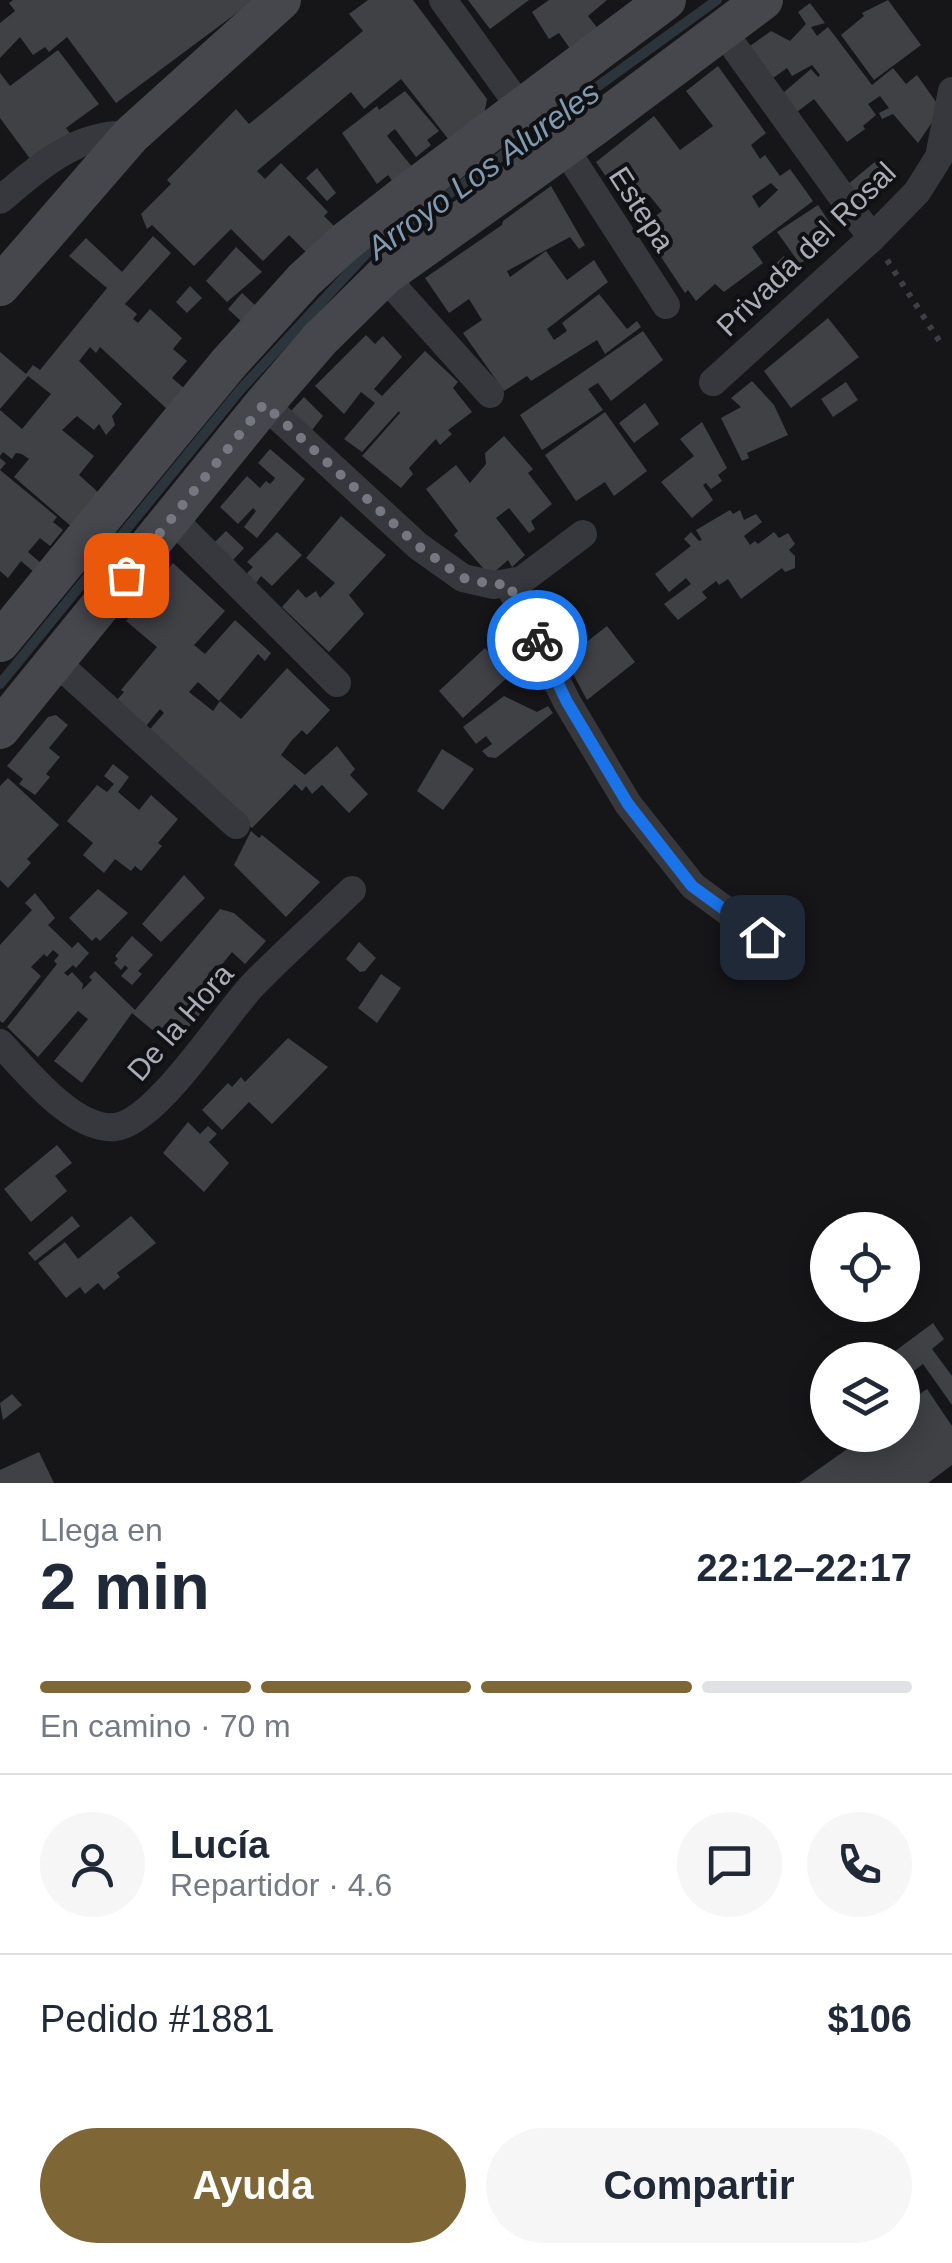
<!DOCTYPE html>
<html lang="es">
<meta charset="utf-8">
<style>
body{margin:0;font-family:Arial,sans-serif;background:#f6f6f7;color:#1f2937;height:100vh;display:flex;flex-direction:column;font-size:38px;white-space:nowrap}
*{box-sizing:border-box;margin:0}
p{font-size:32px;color:#747a83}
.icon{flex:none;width:55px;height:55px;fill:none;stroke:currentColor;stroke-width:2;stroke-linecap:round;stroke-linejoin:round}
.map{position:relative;height:1483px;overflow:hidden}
.details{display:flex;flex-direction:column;background:#fff;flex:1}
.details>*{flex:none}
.tools{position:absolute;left:810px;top:1212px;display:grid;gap:20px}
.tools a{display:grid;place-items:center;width:110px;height:110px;border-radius:50%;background:#fff;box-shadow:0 5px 25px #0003;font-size:50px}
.pin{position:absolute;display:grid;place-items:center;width:85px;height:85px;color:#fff;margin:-42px;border-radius:20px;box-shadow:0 5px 15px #0006}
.courier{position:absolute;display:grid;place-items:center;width:100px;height:100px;margin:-50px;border:8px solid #1a73e8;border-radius:50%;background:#fff;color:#222;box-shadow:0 2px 12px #0007}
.overview em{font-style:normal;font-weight:700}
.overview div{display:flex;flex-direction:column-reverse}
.overview{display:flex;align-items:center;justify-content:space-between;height:170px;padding:0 40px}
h1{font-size:65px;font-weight:700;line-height:75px}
.bar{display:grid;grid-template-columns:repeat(4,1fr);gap:15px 10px;align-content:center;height:120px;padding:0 40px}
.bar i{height:12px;border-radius:8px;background:#e0e1e3}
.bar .current{background:#7e6636}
.bar p{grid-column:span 4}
.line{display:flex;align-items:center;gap:25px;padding:0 40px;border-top:2px solid #e0e1e3}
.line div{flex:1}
.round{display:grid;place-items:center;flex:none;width:105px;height:105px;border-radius:52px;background:#f6f6f7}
.primary-button{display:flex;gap:20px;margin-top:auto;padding:20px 40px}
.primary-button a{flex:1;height:115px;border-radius:60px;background:#7e6636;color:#fff;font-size:40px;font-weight:700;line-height:115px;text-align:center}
.primary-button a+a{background:#f6f6f7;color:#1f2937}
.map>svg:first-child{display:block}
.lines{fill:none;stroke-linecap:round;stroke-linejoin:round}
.stream{stroke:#2c353c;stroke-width:10}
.building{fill:#404145;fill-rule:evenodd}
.path{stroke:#3d3f44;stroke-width:6;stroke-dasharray:5 8;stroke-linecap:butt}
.minor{stroke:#37383d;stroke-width:28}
.secondary{stroke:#45474d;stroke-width:40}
.done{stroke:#757880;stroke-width:10;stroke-dasharray:0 18}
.route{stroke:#1a73e8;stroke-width:12}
.labels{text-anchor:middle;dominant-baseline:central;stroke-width:8;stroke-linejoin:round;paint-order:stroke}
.street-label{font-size:30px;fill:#a8adb8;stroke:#111113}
.water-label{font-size:32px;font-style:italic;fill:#7f9bb3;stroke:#111113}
</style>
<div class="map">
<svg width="952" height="1483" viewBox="0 0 952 1483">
<rect width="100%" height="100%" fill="#161618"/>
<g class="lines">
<path class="stream" d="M 0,684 L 241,389 L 366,254 L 717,0"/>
</g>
<g class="building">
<path d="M 13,0 L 254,0 L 116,103 L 67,37 L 49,52 L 45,47 L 33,55 L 20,37 L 0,58 L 0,23 L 15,11 L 9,3 Z"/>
<path d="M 368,0 L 413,0 L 487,99 L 484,115 L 449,140 L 401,79 L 364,109 L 351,92 L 257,171 L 265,179 L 281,163 L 328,212 L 324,216 L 337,229 L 308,254 L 289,235 L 263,261 L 231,229 L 194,266 L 152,225 L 147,229 L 141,214 L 171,184 L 167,180 L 236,109 L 249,124 L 363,31 L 349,14 Z"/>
<path d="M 468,0 L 529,0 L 490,29 Z"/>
<path d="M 549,0 L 607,0 L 588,16 L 599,30 L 571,50 L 559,33 L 549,39 L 532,12 Z"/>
<path d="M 888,0 L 921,45 L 874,80 L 841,35 L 864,16 L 862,13 Z"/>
<path d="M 810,3 L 825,23 L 811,27 L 817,36 L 828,27 L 872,85 L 893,68 L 906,84 L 917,75 L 941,109 L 918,143 L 893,114 L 882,119 L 879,113 L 889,108 L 880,96 L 868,104 L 876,115 L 863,126 L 865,129 L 847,142 L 814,99 L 797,112 L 783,93 L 811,69 L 818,77 L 820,75 L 812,65 L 792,76 L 787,68 L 773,78 L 750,46 L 771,31 L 790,41 L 806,24 L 798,12 Z"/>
<path d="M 58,50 L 99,104 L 66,128 L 72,136 L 34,164 L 0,118 L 0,73 L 10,86 Z"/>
<path d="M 718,66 L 766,133 L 751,145 L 760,159 L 765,155 L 780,176 L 790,169 L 813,201 L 752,247 L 763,263 L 724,292 L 715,284 L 696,301 L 688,290 L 685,293 L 641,227 L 662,211 L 649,195 L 641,201 L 630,185 L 618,194 L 596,162 L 654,116 L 680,150 L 713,126 L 686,91 ZM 771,183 L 778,190 L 759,208 L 752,196 Z"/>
<path d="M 405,91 L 439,131 L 427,140 L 431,145 L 416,157 L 395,129 L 391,132 L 387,136 L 413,168 L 394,183 L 388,175 L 377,184 L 342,133 L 377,106 L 379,110 Z"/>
<path d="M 882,156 L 894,168 L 894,183 L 865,208 L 847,185 Z"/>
<path d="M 317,168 L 336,193 L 327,201 L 306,178 Z"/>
<path d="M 551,186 L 585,245 L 579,249 L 570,237 L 507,271 L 510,277 L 546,251 L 567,280 L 594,260 L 608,282 L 547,329 L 554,340 L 567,331 L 562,323 L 599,294 L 627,329 L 637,321 L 641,327 L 605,354 L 597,340 L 531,381 L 527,376 L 504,391 L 463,333 L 482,320 L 469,299 L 449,313 L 425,278 L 502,225 L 503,221 Z"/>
<path d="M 818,205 L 839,237 L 800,264 L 777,232 Z"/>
<path d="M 153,236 L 171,253 L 125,304 L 137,314 L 133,319 L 138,323 L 150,309 L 182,338 L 173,349 L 187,361 L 172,378 L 185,389 L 168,410 L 100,347 L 96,353 L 90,347 L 79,361 L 122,404 L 112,416 L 115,425 L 106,435 L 99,424 L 94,430 L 77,416 L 62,430 L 94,456 L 79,475 L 99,493 L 72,527 L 14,477 L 29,459 L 22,454 L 16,453 L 12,459 L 3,452 L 0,456 L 0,410 L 22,429 L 51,394 L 28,376 L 0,409 L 0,352 L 26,374 L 33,365 L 40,370 L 107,288 L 69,256 L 86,238 L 122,272 Z"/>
<path d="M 236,247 L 262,272 L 227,302 L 206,281 Z"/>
<path d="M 784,256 L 796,270 L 778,282 L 769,270 Z"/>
<path d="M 190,286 L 202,298 L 187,313 L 176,302 Z"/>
<path d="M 242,293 L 257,307 L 242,322 L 228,309 Z"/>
<path d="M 828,318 L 859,357 L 791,408 L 764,371 Z"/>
<path d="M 643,331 L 663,360 L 611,401 L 598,383 L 588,389 L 603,410 L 542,450 L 520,415 Z"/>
<path d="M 366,335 L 375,344 L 383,336 L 402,357 L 374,389 L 382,396 L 425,351 L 458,382 L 453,388 L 472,412 L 448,430 L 452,434 L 440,445 L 436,439 L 432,443 L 409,468 L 413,474 L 401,488 L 362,456 L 400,413 L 399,411 L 362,452 L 344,439 L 375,403 L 361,392 L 344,414 L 315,386 Z"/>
<path d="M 752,381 L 774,405 L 788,435 L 747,453 L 749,458 L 742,461 L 721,418 L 741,407 L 731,398 Z"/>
<path d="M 846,382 L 858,400 L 833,417 L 821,399 Z"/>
<path d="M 304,397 L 323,416 L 312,430 L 291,411 Z"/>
<path d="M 645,403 L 659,424 L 634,443 L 619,423 Z"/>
<path d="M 605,412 L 647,471 L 614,496 L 605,482 L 576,501 L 545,455 Z"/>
<path d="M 702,422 L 727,468 L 718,475 L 722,481 L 711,489 L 706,483 L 703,485 L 713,500 L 692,518 L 661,482 L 694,456 L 680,439 Z"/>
<path d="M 504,436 L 533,469 L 528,473 L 552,504 L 531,521 L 535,529 L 529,533 L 509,508 L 496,518 L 525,555 L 512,567 L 508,560 L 490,576 L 454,535 L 458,531 L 426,489 L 456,465 L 470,483 L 486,464 L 485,453 Z"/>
<path d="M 270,449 L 305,479 L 257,538 L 244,527 L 256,511 L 253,508 L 238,524 L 220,507 L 247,476 L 260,488 L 266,481 L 270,484 L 273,481 L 275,478 L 258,463 Z"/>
<path d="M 0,458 L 6,463 L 0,470 L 57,517 L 53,522 L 63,530 L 50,546 L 40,538 L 28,552 L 42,564 L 35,573 L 21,561 L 8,578 L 0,571 Z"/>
<path d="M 730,510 L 733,514 L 740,510 L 744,520 L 756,514 L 762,522 L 744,536 L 750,545 L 755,541 L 758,544 L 774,532 L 779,538 L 788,533 L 795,544 L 789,550 L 795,556 L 795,568 L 785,572 L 782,568 L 741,599 L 728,579 L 719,585 L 716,581 L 702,592 L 707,598 L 678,620 L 664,604 L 691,584 L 686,578 L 669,592 L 655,574 L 691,546 L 684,539 L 691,532 L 699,541 L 702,540 L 696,530 Z"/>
<path d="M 341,516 L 386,555 L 349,595 L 364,614 L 329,652 L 282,607 L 298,589 L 306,598 L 316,591 L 320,598 L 335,583 L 306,558 Z"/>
<path d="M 226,531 L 244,548 L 233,560 L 214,543 Z"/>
<path d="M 277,532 L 302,555 L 272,586 L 261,576 L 256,583 L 247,573 L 253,567 L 247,562 Z"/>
<path d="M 173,563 L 225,611 L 194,645 L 205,654 L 235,620 L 271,653 L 265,661 L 258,654 L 219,701 L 198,682 L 189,692 L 213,711 L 220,701 L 241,719 L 287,668 L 330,710 L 307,735 L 302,730 L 292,740 L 281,755 L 305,775 L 337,746 L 355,769 L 350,775 L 368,794 L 349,813 L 322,785 L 312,794 L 306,786 L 302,791 L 295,784 L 252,828 L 145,735 L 164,713 L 160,709 L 141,732 L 111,707 L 124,692 L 121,690 L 157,647 L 126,621 Z"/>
<path d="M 607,626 L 635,662 L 587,700 L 565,659 Z"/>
<path d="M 485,648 L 510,675 L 463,718 L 439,691 Z"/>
<path d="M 504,696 L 537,712 L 548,706 L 553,713 L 496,758 L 488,757 L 482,751 L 492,744 L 486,736 L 476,744 L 463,727 Z"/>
<path d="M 56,715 L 68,725 L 49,748 L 60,757 L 46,774 L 50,777 L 35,795 L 19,784 L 23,779 L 7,766 L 48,717 Z"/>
<path d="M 442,749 L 474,769 L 443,810 L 417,791 Z"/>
<path d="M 113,764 L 129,777 L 118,792 L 139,810 L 151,795 L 178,819 L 158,843 L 162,846 L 141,871 L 135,866 L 131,871 L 115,859 L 104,873 L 83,855 L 93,843 L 67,821 L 97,785 L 107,792 L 114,784 L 104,776 Z"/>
<path d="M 8,778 L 59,825 L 27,859 L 31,863 L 8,888 L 0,880 L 0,786 Z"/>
<path d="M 251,831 L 259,838 L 262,835 L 320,882 L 286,917 L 234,865 Z"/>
<path d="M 184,875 L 205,898 L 161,942 L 142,924 Z"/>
<path d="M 98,889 L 128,913 L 100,941 L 96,937 L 92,941 L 69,918 Z"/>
<path d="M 35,893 L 55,918 L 48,925 L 72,948 L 78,942 L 89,953 L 76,968 L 73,965 L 64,973 L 68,976 L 72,972 L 83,984 L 82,990 L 92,980 L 89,977 L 95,971 L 135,1010 L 220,909 L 234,913 L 266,941 L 245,964 L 232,952 L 219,968 L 216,965 L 208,974 L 222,990 L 185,1031 L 171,1018 L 157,1034 L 132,1013 L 82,1083 L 54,1061 L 88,1019 L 78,1011 L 38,1057 L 7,1027 L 57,964 L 54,961 L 59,955 L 53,950 L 47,957 L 44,954 L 31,967 L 41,976 L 3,1023 L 0,1021 L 0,945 L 32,910 L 25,903 Z"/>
<path d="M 132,936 L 153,955 L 138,971 L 142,974 L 132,985 L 121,976 L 128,968 L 125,965 L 121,970 L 114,963 L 118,959 L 115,956 Z"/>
<path d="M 359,942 L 376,958 L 365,971 L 360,972 L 346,959 Z"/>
<path d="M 381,974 L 401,988 L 377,1023 L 358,1008 Z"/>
<path d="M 288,1038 L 328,1067 L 272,1124 L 249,1102 L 222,1130 L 202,1110 L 228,1083 L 232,1087 L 241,1077 L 245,1082 Z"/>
<path d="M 188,1122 L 200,1134 L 208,1126 L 217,1134 L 209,1142 L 229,1163 L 204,1192 L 163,1153 Z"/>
<path d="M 57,1145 L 72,1163 L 55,1176 L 67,1191 L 31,1222 L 4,1189 Z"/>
<path d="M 72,1216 L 80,1226 L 35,1261 L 28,1253 Z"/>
<path d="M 131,1216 L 156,1243 L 117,1273 L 120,1277 L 104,1290 L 98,1283 L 85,1294 L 80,1287 L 66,1298 L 38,1263 L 65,1242 L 78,1259 Z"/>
<path d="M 933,1323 L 944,1339 L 932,1349 L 952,1376 L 952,1405 L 923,1364 L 902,1380 L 902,1360 L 883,1360 Z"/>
<path d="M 927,1389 L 952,1426 L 952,1465 L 928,1483 L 799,1483 L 867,1435 L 902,1435 L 902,1406 Z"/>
<path d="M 12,1394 L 22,1405 L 3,1420 L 0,1403 Z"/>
<path d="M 39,1452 L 54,1483 L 0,1483 L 0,1470 Z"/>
</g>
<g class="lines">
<path class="path" d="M 887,260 L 940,342"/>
<g class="minor">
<path d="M 443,0 L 520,107"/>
<path d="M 722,30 L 872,238"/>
<path d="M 564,147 L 666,305"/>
<path d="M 0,200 C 40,167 76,132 131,135"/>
<path d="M 384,276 L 490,394"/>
<path d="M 713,382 L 872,238 L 917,192 L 939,157 L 952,91"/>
<path d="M 264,404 L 418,546 L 463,578 L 494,585 L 522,580 L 583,534"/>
<path d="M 172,518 L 337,683"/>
<path d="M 508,583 L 567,702 L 628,804 L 693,886 L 762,937"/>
<path d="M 55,661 L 236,825"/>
<path d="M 0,1043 C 26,1070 73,1131 115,1127 C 156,1123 222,1018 252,986 C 284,953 319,922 352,890"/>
</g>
<g class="secondary">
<path d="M 0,286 L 131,135 L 281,0"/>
<path d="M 0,642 L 228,364 L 304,280 L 345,242 L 404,196 L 666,0"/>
<path d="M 0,729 L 264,404 L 320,339 L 384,276 L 593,127 L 763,0"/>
</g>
</g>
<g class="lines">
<path class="done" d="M 126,575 L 264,404 L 418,546 L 463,578 L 494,585 L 508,583 L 537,640"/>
<path class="route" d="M 537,640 L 567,702 L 628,804 L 692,886 L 762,937"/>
</g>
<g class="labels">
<g class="street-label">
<text transform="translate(642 209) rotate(57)">Estepa</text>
<text transform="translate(806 249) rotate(-44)">Privada del Rosal</text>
<text transform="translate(180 1022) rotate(-49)">De la Hora</text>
</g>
<g class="water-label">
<text transform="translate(483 170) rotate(-36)">Arroyo Los Alureles</text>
</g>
</g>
</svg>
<div class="tools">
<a><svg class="icon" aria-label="locate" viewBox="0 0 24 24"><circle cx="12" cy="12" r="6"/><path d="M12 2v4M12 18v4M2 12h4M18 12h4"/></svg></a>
<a><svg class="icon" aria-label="layers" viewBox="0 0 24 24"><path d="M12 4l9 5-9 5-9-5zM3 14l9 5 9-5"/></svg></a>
</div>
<div class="pin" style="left:126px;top:575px;background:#ea580c"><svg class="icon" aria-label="bag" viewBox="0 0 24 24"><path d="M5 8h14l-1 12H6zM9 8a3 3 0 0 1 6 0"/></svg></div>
<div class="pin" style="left:762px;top:937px;background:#1f2937"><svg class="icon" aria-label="home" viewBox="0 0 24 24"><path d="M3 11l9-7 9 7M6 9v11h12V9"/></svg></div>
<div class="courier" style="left:537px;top:640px"><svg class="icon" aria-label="bike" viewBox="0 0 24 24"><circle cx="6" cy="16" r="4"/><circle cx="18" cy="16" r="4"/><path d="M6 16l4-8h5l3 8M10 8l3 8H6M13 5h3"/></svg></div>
</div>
<section class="details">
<div class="overview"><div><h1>2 min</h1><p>Llega en</p></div><em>22:12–22:17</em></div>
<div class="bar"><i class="current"></i><i class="current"></i><i class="current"></i><i></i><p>En camino · 70 m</p></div>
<div class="line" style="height:180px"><a class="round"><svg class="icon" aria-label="person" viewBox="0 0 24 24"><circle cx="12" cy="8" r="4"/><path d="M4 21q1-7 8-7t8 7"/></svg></a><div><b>Lucía</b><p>Repartidor · 4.6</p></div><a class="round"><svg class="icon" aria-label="chat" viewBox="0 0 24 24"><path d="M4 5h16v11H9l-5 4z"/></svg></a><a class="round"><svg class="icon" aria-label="phone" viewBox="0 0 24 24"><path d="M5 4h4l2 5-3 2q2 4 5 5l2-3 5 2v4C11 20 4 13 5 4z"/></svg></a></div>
<div class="line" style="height:130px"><div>Pedido #1881</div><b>$106</b></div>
<div class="primary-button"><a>Ayuda</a><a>Compartir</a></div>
</section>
